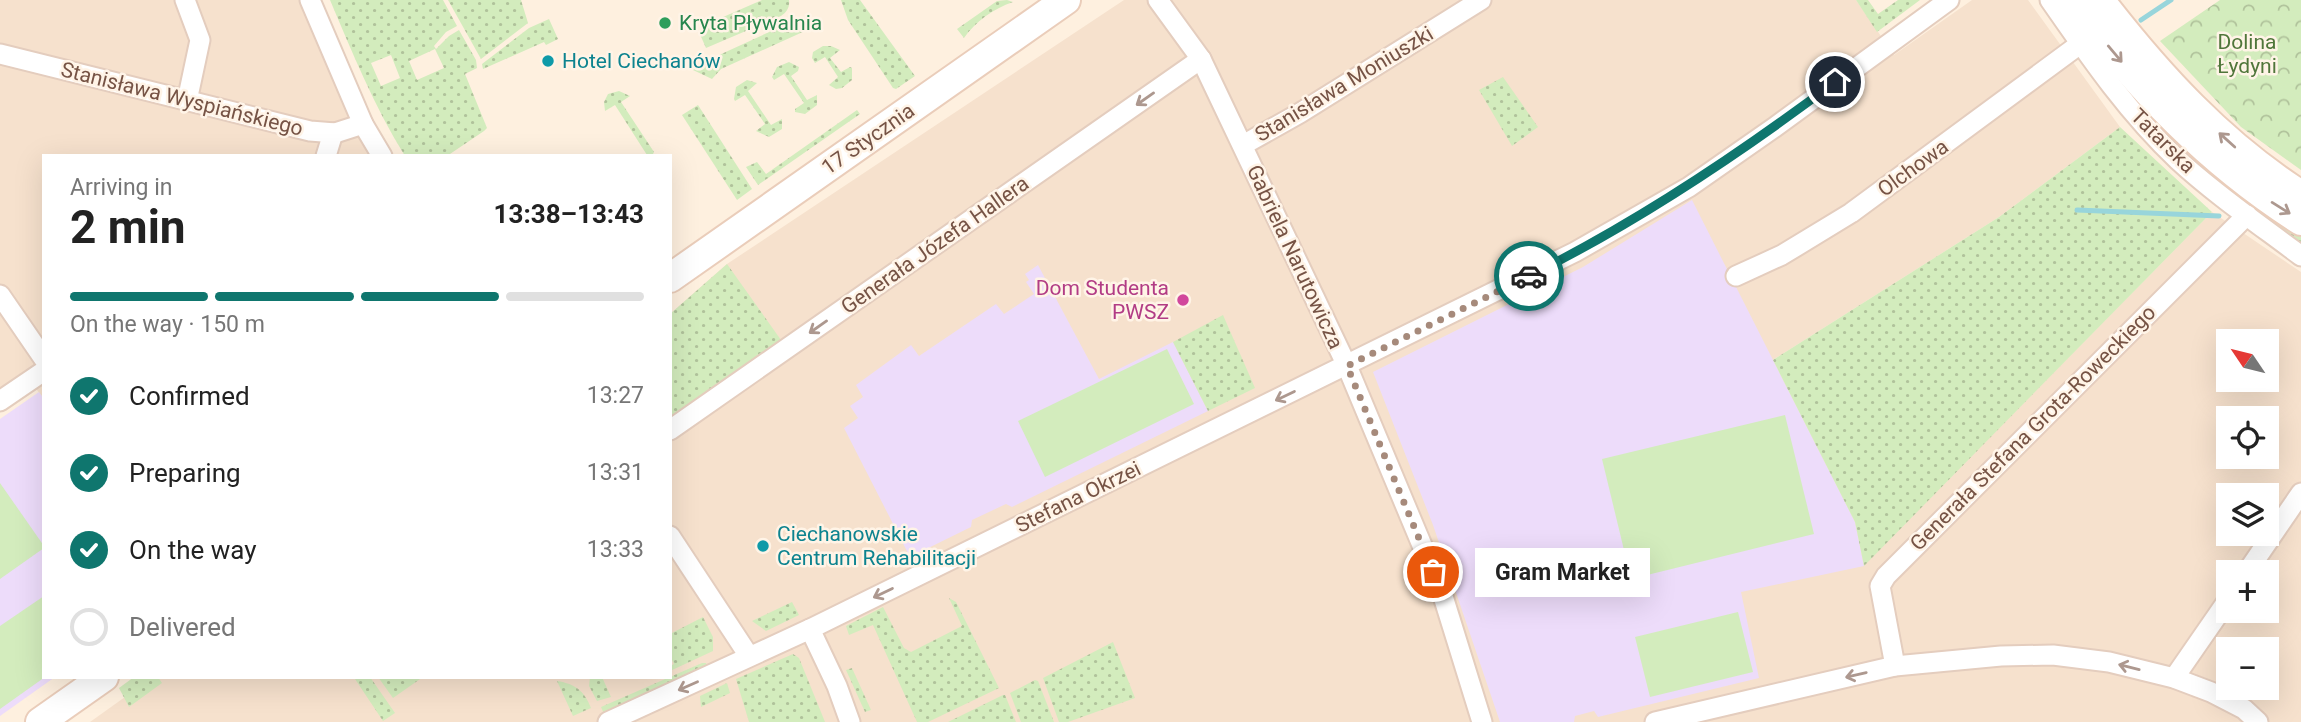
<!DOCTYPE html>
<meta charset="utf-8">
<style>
body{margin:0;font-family:Roboto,sans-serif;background:#f6f6f6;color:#222;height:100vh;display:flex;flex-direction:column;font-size:26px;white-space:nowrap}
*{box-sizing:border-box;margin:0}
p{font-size:23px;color:#767676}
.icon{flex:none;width:38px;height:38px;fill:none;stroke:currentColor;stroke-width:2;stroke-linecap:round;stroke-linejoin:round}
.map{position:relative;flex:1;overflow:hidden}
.details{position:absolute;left:42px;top:154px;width:630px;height:525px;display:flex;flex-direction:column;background:#fff;border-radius:0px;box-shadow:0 7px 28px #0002}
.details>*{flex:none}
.needle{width:46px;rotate:305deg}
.fabs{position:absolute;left:2216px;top:329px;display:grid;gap:14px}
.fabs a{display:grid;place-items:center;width:63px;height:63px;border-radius:0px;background:#fff;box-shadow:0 7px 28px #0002;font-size:35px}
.pin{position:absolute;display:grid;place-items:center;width:60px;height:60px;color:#fff;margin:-30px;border:4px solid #fff;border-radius:50%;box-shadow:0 2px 7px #0007}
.courier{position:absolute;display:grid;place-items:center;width:70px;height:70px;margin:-35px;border:5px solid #0f766e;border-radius:50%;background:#fff;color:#222;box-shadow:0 2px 9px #0007}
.bubble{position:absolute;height:49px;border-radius:0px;background:#fff;box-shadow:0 7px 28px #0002;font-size:23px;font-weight:700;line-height:49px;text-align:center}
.headline em{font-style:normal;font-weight:700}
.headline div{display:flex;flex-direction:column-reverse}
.headline{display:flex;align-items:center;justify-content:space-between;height:119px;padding:0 28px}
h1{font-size:46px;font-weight:700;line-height:52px}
.bar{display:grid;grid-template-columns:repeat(4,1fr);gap:10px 7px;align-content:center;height:84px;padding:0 28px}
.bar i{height:9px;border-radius:5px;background:#e0e0e0}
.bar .on{background:#0f766e}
.bar p{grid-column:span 4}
ol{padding:0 28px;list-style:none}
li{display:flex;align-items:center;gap:21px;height:77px}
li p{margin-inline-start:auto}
li .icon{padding:7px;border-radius:50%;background:#0f766e;color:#fff;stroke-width:4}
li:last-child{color:#767676}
li i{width:38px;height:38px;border:4px solid #e0e0e0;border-radius:50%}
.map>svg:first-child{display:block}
.residential{fill:#f6e1cd;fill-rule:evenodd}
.education{fill:#eddcfa}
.green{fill:url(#green-dots);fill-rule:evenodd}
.forest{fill:url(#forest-crowns)}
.pitch{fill:#d3ecbd}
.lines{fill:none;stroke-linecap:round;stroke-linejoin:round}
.stream{stroke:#98d5db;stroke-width:5}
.street-casing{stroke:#e4cdbe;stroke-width:23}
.secondary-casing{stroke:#eacdba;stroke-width:32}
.street{stroke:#fff;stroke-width:19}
.secondary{stroke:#fff;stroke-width:28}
.oneway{stroke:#ad988f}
.done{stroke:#a68a7b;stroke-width:7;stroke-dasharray:0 12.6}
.route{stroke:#0f766e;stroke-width:9}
.leisure-dot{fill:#2e9e5b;stroke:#fff4e7;stroke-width:2.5}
.culture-dot{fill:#0f9aa8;stroke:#fff4e7;stroke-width:2.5}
.hotel-dot{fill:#d1479c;stroke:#fff4e7;stroke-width:2.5}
.labels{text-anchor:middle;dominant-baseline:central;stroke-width:5;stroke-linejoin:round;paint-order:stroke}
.leisure-label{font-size:21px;fill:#27864d;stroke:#fff4e7;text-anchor:start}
.park-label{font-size:21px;fill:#50763a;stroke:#fff4e7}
.culture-label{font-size:21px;fill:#0d838f;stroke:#fff4e7;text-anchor:start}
.street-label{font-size:21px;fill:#765345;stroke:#fff4e7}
.hotel-label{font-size:21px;fill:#b23c85;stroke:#fff4e7;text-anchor:end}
</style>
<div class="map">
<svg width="2301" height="722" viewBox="0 0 2301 722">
<defs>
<pattern id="green-dots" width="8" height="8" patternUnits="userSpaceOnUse" patternTransform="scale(1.75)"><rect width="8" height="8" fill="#d3ecbd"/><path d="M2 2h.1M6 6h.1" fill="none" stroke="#b0c29b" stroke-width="1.8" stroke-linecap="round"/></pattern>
<pattern id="forest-crowns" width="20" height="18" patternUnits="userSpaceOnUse" patternTransform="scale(1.75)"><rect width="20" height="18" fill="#d3ecbd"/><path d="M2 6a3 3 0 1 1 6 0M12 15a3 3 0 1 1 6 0" fill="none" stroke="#b0c29b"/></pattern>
</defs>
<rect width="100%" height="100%" fill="#fef0df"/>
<g class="residential">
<path d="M 0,0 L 310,0 L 382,156 L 44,156 L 44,399 L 30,381 L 0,401 Z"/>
<path d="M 1124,0 L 1856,0 L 1894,55 L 1972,0 L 2028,0 L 2120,127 L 1999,217 L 1773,360 L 1855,522 L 1864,565 L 2212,212 L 2301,272 L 2301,722 L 90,722 L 153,677 L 670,677 L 670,314 L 727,264 ZM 2228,341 L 2266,341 L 2266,380 L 2228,380 ZM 2228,418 L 2266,418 L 2266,457 L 2228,457 ZM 2228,495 L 2266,495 L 2266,534 L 2228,534 ZM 2228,572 L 2266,572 L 2266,611 L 2228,611 ZM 2228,649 L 2266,649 L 2266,688 L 2228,688 Z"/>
</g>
<g class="education">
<path d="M 1692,200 L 1855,522 L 1864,566 L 1741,592 L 1759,678 L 1598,717 L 1594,711 L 1575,716 L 1574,722 L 1500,722 L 1433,525 L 1373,372 L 1583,267 Z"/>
<path d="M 1038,265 L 1099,379 L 1173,342 L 1208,411 L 1012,507 L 1006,504 L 972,520 L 971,527 L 910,557 L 844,428 L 858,418 L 850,406 L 863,397 L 856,385 L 911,345 L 919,356 L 996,304 L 1004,314 L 1034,294 L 1026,282 L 1029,280 L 1025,274 Z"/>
<path d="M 39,392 L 44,399 L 44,677 L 55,677 L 0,716 L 0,419 Z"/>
</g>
<g class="green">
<path d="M 330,0 L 443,0 L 457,26 L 446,32 L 434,46 L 436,49 L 449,36 L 459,30 L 476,60 L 477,68 L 465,74 L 487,128 L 484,131 L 447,156 L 405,156 C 374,106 353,54 330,0 ZM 435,49 L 444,68 L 417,80 L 409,61 ZM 391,55 L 400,78 L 381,86 L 371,63 Z"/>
<path d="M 448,0 L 521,0 L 528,23 L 481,59 Z"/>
<path d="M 762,0 L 789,0 C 790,7 787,12 781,16 L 706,48 L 699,32 L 715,25 L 714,21 Z"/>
<path d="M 841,0 L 860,0 L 915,76 L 896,89 L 893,88 L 848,20 Z"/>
<path d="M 1007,0 L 1013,2 C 993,9 976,21 964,38 L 957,29 L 997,1 Z"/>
<path d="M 1856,0 L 1868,0 L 1878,14 L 1898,0 L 1920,0 L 1877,32 Z"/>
<path d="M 800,18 L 805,31 L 721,69 L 712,79 L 693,70 L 695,66 Z"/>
<path d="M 549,19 L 558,39 L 546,45 L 544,42 L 483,69 L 482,64 L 529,28 Z"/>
<path d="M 823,46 L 831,46 L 840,50 L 830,58 L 841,72 L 850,67 L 852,68 L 852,80 L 842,88 L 836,89 L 829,85 L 838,77 L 825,57 L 815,63 L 812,58 L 813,52 Z"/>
<path d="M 789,62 L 799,67 L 798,71 L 791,76 L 807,100 L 817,95 L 817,105 L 805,114 L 795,112 L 795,109 L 804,103 L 784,74 L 774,80 L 772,77 L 777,67 Z"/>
<path d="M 2104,62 L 2301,231 L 2301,247 L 2205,170 L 2157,123 Z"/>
<path d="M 1503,77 L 1538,127 L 1512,146 L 1479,90 Z"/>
<path d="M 747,80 L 757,83 L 748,91 L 771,125 L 782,119 L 782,129 L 769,137 L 756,131 L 765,124 L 745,95 L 735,101 L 734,99 L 736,87 Z"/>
<path d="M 619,91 L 630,96 L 621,102 L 654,152 L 652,156 L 647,155 L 615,105 L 605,111 L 604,102 L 608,94 Z"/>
<path d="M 698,105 L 752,189 L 737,200 L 682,115 Z"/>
<path d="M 857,110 L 860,114 L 758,185 L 746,167 L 757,162 L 766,174 Z"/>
<path d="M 2120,127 L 2212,212 L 1864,566 L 1855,522 L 1773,360 L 1999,217 Z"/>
<path d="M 727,264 L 781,340 L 670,418 L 670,314 Z"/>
<path d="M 1223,315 L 1255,388 L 1208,411 L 1173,342 Z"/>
<path d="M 949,598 L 956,602 L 999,688 L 928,722 L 917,722 L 873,625 L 849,635 L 846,626 L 883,607 L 904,648 L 911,652 L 962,626 Z"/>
<path d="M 792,602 L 799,615 L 766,631 L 752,621 Z"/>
<path d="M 703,617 L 713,637 L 713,651 L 670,671 L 670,666 L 674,664 L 670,656 L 670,634 Z"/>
<path d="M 1113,642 L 1135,698 L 1068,722 L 1059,722 L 1043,678 Z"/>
<path d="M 793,654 L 799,658 L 825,722 L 749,722 L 736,679 Z"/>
<path d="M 702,663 L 706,663 L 708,668 L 604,714 L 601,707 Z"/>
<path d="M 852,668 L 871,710 L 865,712 L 846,670 Z"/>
<path d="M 134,677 L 158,677 L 162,683 L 129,707 L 119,688 Z"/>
<path d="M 358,677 L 370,677 L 395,713 L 383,721 L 355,679 Z"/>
<path d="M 378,677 L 423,677 L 393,698 Z"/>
<path d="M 590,677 L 602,677 L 611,697 L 597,701 L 589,686 Z"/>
<path d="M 1035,680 L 1038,681 L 1054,722 L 1021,722 L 1010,693 Z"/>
<path d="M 557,681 C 576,684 584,691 591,708 L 573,716 Z"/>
<path d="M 727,683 L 730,693 L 701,707 L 700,696 Z"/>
<path d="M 1005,695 L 1016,722 L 948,722 L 1003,695 Z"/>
</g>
<path class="forest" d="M 2220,0 L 2301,0 L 2301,170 L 2241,127 L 2160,41 Z"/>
<g class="pitch">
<path d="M 1167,349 L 1194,404 L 1045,477 L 1018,421 Z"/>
<path d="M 1785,415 L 1814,534 L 1631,579 L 1602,459 Z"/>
<path d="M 0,483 L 44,546 L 44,548 L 0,579 Z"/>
<path d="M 44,596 L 45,677 L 0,709 L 0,626 Z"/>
<path d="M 1738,612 L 1753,672 L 1650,697 L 1635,637 Z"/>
</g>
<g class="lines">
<g class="stream">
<path d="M 2141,20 L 2171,0"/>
<path d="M 2077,210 L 2219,216"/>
</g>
<defs>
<g id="street">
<path d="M 185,0 L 200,40 L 187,101"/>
<path d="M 310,0 L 363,124 L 382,156"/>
<path d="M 1158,0 L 1201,59 L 1347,366 L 1442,593 L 1482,722"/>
<path d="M 2050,0 C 2089,56 2128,113 2178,160 C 2216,195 2260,225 2301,256"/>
<path d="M 0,54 L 310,131 L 335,133 L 363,124"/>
<path d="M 1243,145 L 1300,113 L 1481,0"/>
<path d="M 326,156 L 333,133"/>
<path d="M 1736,276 L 1782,255 L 1851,213 L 2080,44"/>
<path d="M 0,295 L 44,359"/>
<path d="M 0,401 L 44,371"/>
<path d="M 670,430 L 1201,59"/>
<path d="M 670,536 L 749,656"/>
<path d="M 2247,572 L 2301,493"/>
<path d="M 810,629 L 1575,252 L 1689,187 L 1775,127 L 1949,0"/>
<path d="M 1895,666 L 1880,586 L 1886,576 L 2247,215"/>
<path d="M 2174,678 L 2228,600"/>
<path d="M 608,722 L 810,629 L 837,686 L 850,722"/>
<path d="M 1655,722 L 1895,666 L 2001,656 L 2053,655 L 2109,662 L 2174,678 L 2211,692 L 2244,709 L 2258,722"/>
</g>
<g id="secondary">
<path d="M 2074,0 C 2136,88 2210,163 2301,221"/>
<path d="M 2100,0 C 2158,75 2221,144 2301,195"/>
<path d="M 670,278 L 1066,0"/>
<path d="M 40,722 L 104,677"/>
</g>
</defs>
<use href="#street" class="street-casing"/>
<use href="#secondary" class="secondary-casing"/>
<use href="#street" class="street"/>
<use href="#secondary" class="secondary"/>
</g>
<defs><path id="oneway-shaft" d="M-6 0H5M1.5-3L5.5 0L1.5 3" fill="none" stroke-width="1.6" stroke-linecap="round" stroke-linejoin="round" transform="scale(1.75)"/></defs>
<g class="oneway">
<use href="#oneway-shaft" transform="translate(2115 54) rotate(50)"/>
<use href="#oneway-shaft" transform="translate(1145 99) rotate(145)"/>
<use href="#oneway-shaft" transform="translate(2227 140) rotate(-138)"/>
<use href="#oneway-shaft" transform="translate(2281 208) rotate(32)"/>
<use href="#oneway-shaft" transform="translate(818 327) rotate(145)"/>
<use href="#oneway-shaft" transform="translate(1285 396) rotate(154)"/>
<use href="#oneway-shaft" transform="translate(883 593) rotate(154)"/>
<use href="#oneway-shaft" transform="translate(2129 667) rotate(-166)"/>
<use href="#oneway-shaft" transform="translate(1856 675) rotate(167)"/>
<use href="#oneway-shaft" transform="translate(688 686) rotate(156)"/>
</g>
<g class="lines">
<path class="done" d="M 1433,572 L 1347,366 L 1529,276"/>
<path class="route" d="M 1529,276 C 1638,222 1738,155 1835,82"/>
</g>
<circle class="leisure-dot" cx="665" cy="23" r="7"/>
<g class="culture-dot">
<circle cx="548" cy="61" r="7"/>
<circle cx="763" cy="546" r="7"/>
</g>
<circle class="hotel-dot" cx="1183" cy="300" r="7"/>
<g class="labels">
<g class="leisure-label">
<text x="679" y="23">Kryta Pływalnia</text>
</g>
<g class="park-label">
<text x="2247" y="42">Dolina<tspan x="2247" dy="24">Łydyni</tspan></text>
</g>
<g class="culture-label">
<text x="562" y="61">Hotel Ciechanów</text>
<text x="777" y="534">Ciechanowskie<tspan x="777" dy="24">Centrum Rehabilitacji</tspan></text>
</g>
<g class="street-label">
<text transform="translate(1344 84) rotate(-31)">Stanisława Moniuszki</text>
<text transform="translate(182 99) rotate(14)">Stanisława Wyspiańskiego</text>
<text transform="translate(868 139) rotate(-35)">17 Stycznia</text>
<text transform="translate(2163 141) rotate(45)">Tatarska</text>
<text transform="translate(1913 168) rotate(-36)">Olchowa</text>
<text transform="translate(935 245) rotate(-35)">Generała Józefa Hallera</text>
<text transform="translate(1295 257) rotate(65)">Gabriela Narutowicza</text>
<text transform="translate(2033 428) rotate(-45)">Generała Stefana Grota-Roweckiego</text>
<text transform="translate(1078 497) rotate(-26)">Stefana Okrzei</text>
</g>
<g class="hotel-label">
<text x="1169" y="288">Dom Studenta<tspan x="1169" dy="24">PWSZ</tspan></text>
</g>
</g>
</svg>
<div class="fabs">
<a><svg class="needle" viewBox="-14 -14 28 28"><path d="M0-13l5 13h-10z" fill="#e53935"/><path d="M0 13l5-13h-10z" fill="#767676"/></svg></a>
<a><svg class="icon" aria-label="locate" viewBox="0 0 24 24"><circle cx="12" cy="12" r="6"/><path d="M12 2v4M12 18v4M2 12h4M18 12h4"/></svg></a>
<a><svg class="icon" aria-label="layers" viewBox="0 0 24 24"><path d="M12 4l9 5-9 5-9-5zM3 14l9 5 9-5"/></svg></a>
<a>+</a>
<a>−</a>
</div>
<div class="pin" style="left:1433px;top:572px;background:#ea580c"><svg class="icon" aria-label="bag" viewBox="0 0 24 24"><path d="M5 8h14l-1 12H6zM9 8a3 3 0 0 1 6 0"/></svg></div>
<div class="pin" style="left:1835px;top:82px;background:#1f2937"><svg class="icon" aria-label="home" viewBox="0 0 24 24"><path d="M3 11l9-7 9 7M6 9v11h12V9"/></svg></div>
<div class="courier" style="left:1529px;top:276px"><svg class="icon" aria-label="car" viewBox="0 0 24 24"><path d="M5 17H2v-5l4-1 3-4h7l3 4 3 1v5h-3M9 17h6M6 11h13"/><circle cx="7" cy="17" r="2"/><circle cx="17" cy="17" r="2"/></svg></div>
<div class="bubble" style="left:1475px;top:548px;width:175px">Gram Market</div>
<section class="details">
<div class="headline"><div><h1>2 min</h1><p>Arriving in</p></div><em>13:38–13:43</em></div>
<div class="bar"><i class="on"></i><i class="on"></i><i class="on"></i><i></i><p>On the way · 150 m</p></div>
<ol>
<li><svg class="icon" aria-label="check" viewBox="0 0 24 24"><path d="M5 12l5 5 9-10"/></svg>Confirmed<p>13:27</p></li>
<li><svg class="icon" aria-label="check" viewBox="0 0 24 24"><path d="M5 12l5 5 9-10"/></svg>Preparing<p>13:31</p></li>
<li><svg class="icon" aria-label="check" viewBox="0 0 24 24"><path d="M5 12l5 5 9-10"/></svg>On the way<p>13:33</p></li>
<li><i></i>Delivered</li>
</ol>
</section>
</div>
